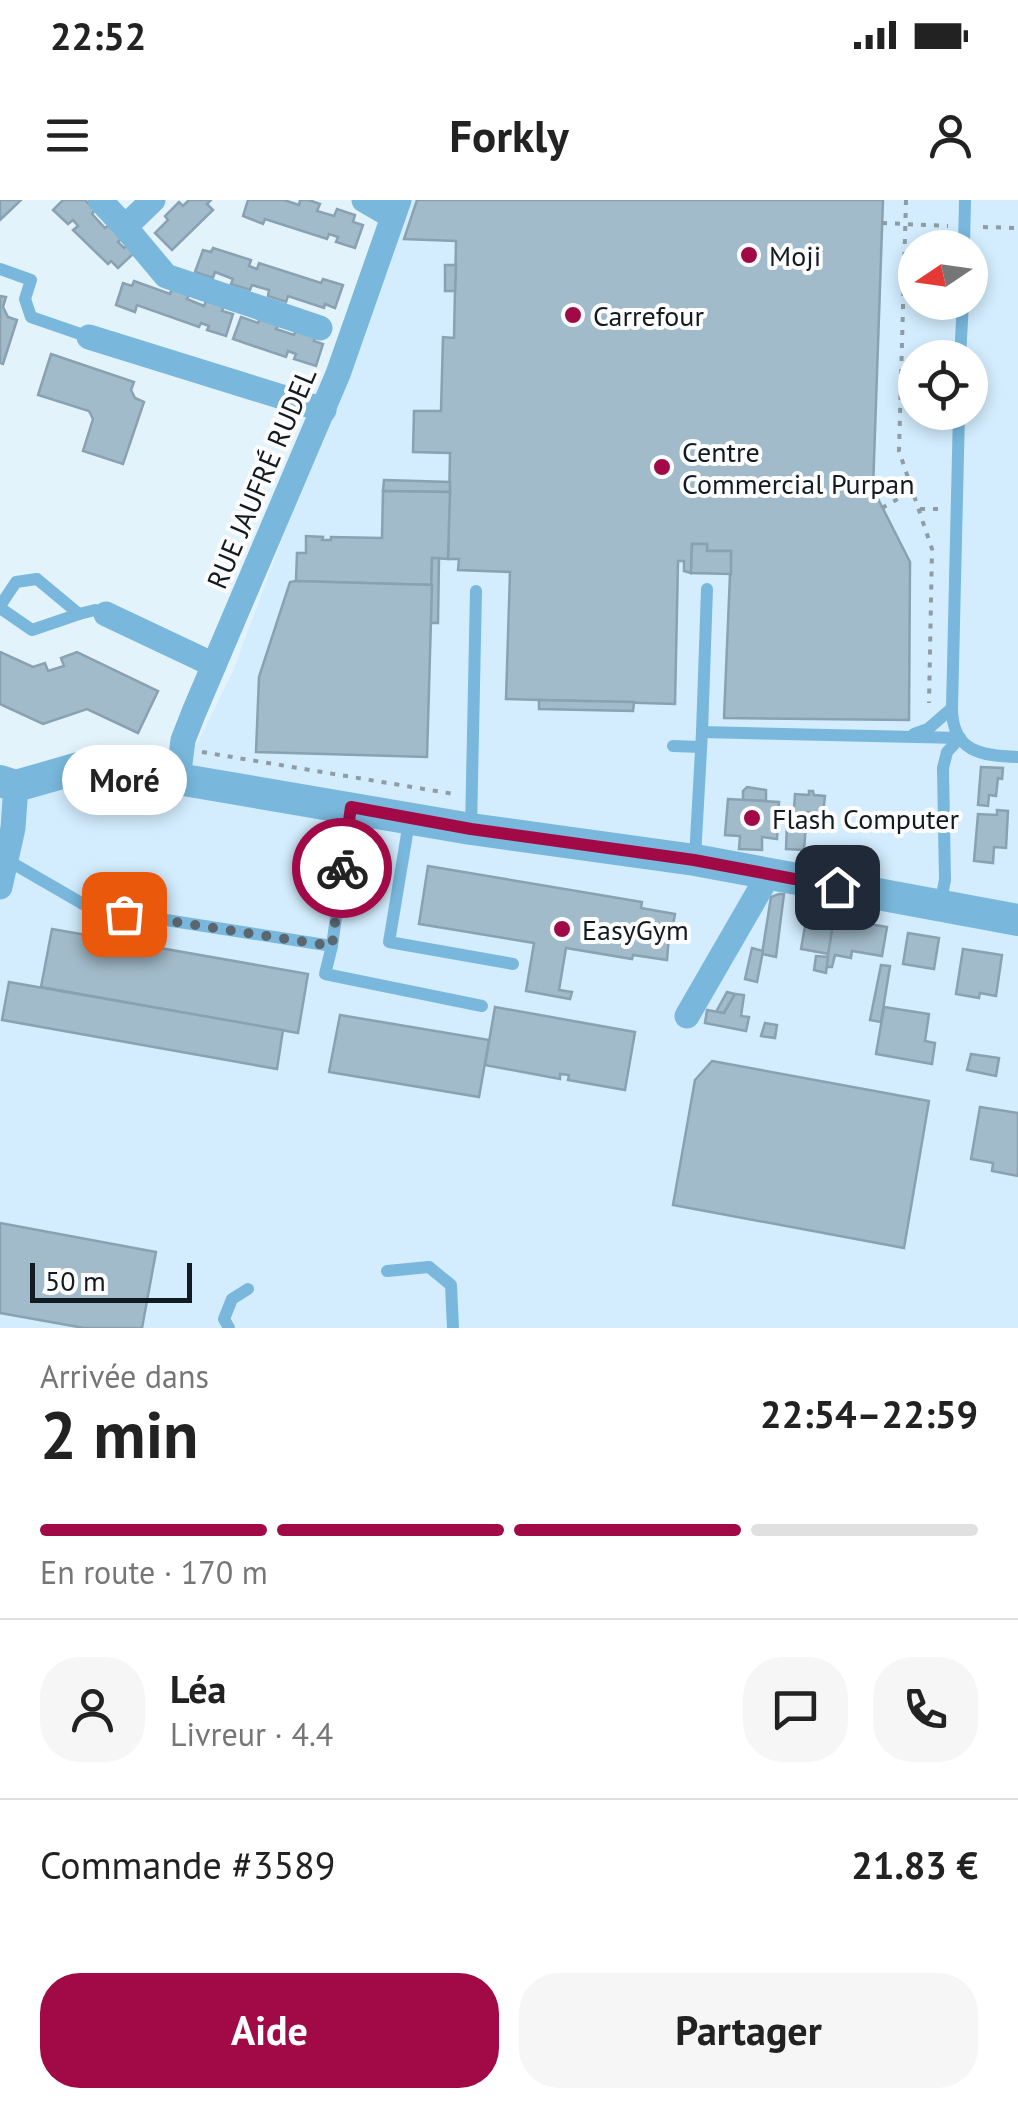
<!DOCTYPE html>
<html lang="fr">
<meta charset="utf-8">
<style>
body{margin:0;font-family:"PT Sans",sans-serif;background:#f6f6f6;color:#222;height:100vh;display:flex;flex-direction:column;font-size:38px;white-space:nowrap}
*{box-sizing:border-box;margin:0}
p{font-size:32px;color:#767676}
.icon{flex:none;width:55px;height:55px;fill:none;stroke:currentColor;stroke-width:2;stroke-linecap:round;stroke-linejoin:round}
.map{position:relative;height:1128px;overflow:hidden}
.drawer{display:flex;flex-direction:column;background:#fff;flex:1}
.drawer>*{flex:none}
.needle{width:65px;rotate:257deg}
.tools{position:absolute;left:898px;top:30px;display:grid;gap:20px}
.tools a{display:grid;place-items:center;width:90px;height:90px;border-radius:50%;background:#fff;box-shadow:0 5px 15px #0003;font-size:50px}
.scale{position:absolute;left:30px;bottom:25px;width:162px;box-sizing:border-box;padding-left:10px;border:5px solid #121b21;border-top:0;font-size:28px;line-height:35px;white-space:nowrap;color:#121b21;-webkit-text-stroke:8px #fdfdfd;paint-order:stroke}
.pin{position:absolute;display:grid;place-items:center;width:85px;height:85px;color:#fff;margin:-42px;border-radius:20px;box-shadow:0 5px 15px #0006}
.courier{position:absolute;display:grid;place-items:center;width:100px;height:100px;margin:-50px;border:8px solid #a20a47;border-radius:50%;background:#fff;color:#222;box-shadow:0 2px 12px #0007}
.bubble{position:absolute;height:70px;border-radius:35px;background:#fff;box-shadow:0 5px 15px #0003;font-size:32px;font-weight:700;line-height:70px;text-align:center}
.overview em{font-style:normal;font-weight:700}
.overview div{display:flex;flex-direction:column-reverse}
.overview{display:flex;align-items:center;justify-content:space-between;height:170px;padding:0 40px}
h1{font-size:65px;font-weight:700;line-height:75px}
.bar{display:grid;grid-template-columns:repeat(4,1fr);gap:15px 10px;align-content:center;height:120px;padding:0 40px}
.bar i{height:12px;border-radius:8px;background:#e0e0e0}
.bar .on{background:#a20a47}
.bar p{grid-column:span 4}
.line{display:flex;align-items:center;gap:25px;padding:0 40px;border-top:2px solid #e0e0e0}
.line div{flex:1}
.round{display:grid;place-items:center;flex:none;width:105px;height:105px;border-radius:40px;background:#f6f6f6}
.cta{display:flex;gap:20px;margin-top:auto;padding:20px 40px}
.cta a{flex:1;height:115px;border-radius:40px;background:#a20a47;color:#fff;font-size:40px;font-weight:700;line-height:115px;text-align:center}
.cta a+a{background:#f6f6f6;color:#222}
.status{display:flex;justify-content:space-between;align-items:center;height:70px;padding:0 50px;background:#fff;direction:ltr}
.status svg{height:28px;fill:currentColor}
header{display:flex;justify-content:space-between;align-items:center;height:130px;padding:0 40px;background:#fff;font-size:45px;font-weight:700}
.map>svg:first-child{display:block}
.built{fill:#d3edfe;fill-rule:evenodd}
.building{fill:#a2bbca;stroke:#89a1b0;stroke-width:2.5}
.lines{fill:none;stroke-linecap:round;stroke-linejoin:round}
.path{stroke:#8e9ca3;stroke-width:4;stroke-dasharray:5 8;stroke-linecap:butt}
.service{stroke:#79b8dc;stroke-width:12}
.minor{stroke:#79b8dc;stroke-width:25}
.tertiary{stroke:#79b8dc;stroke-width:32}
.done{stroke:#5b676e;stroke-width:10;stroke-dasharray:0 18}
.route{stroke:#a20a47;stroke-width:12}
.poi-dot{fill:#a20a47;stroke:#fdfdfd;stroke-width:4}
.labels{text-anchor:middle;dominant-baseline:central;stroke-width:8;stroke-linejoin:round;paint-order:stroke}
.poi-label{font-size:28px;fill:#121b21;stroke:#fdfdfd;text-anchor:start}
.street-label{font-size:28px;fill:#121b21;stroke:#fdfdfd}
</style>
<div class="status"><b>22:52</b><svg viewBox="0 0 49 12"><path d="M0 12V9h3v3zM5 12V6h3v6zM10 12V3h3v9zM15 12V0h3v12zM26 1h20v11H26zM47 4h2v5h-2z"/></svg></div>
<header><svg class="icon" aria-label="menu" viewBox="0 0 24 24"><path d="M4 6h16M4 12h16M4 18h16"/></svg>Forkly<svg class="icon" aria-label="person" viewBox="0 0 24 24"><circle cx="12" cy="8" r="4"/><path d="M4 21q1-7 8-7t8 7"/></svg></header>
<div class="map">
<svg width="1018" height="1128" viewBox="0 0 1018 1128">
<rect width="100%" height="100%" fill="#e3f3fc"/>
<path class="built" d="M 408,0 L 1018,0 L 1018,1128 L 0,1128 L 0,592 L 125,580 L 198,542 L 233,471 ZM 915,48 L 970,48 L 970,102 L 915,102 ZM 915,158 L 970,158 L 970,212 L 915,212 Z"/>
<g class="building">
<path d="M 0,0 L 21,0 L 0,20 Z"/>
<path d="M 63,0 L 85,0 L 95,10 L 92,14 L 105,28 L 109,25 L 122,38 L 118,42 L 124,48 L 128,44 L 135,52 L 118,68 L 111,61 L 108,64 L 73,30 L 78,26 L 73,20 L 68,24 L 53,10 Z"/>
<path d="M 189,0 L 211,0 L 207,4 L 213,10 L 172,50 L 155,33 L 168,20 L 165,16 L 179,2 L 183,6 Z"/>
<path d="M 248,0 L 284,0 L 299,5 L 300,0 L 309,0 L 320,4 L 317,11 L 334,16 L 337,9 L 355,15 L 353,22 L 363,25 L 355,48 L 336,42 L 338,37 L 329,34 L 327,39 L 265,19 L 263,24 L 243,16 Z"/>
<path d="M 417,0 L 883,0 L 873,289 L 910,362 L 909,520 L 724,518 L 731,351 L 707,351 L 707,344 L 692,344 L 691,373 L 684,371 L 684,361 L 678,361 L 675,504 L 506,499 L 510,372 L 458,370 L 459,359 L 448,359 L 450,253 L 413,252 L 414,211 L 441,211 L 443,137 L 454,138 L 456,41 L 404,39 Z"/>
<path d="M 213,48 L 251,60 L 249,66 L 257,69 L 259,63 L 321,83 L 323,79 L 343,85 L 335,108 L 325,104 L 324,108 L 288,96 L 286,102 L 268,96 L 269,90 L 252,85 L 250,90 L 231,84 L 233,79 L 215,72 L 213,78 L 195,72 L 203,50 L 211,52 Z"/>
<path d="M 445,65 L 456,65 L 455,91 L 445,91 Z"/>
<path d="M 134,81 L 170,94 L 172,88 L 189,94 L 187,99 L 204,106 L 207,99 L 224,105 L 222,111 L 233,114 L 226,136 L 207,130 L 209,126 L 201,123 L 199,127 L 137,105 L 135,112 L 116,105 L 123,83 L 132,86 Z"/>
<path d="M 0,96 L 6,97 L 3,107 L 8,117 L 17,120 L 3,164 L 0,163 Z"/>
<path d="M 241,117 L 258,123 L 260,117 L 279,124 L 276,129 L 294,135 L 296,129 L 315,135 L 314,141 L 323,144 L 316,166 L 294,159 L 296,154 L 288,151 L 286,157 L 233,139 Z"/>
<path d="M 51,154 L 134,182 L 131,190 L 135,198 L 144,202 L 123,264 L 83,251 L 93,219 L 89,211 L 38,195 Z"/>
<path d="M 384,280 L 450,282 L 450,292 L 383,291 Z"/>
<path d="M 383,291 L 450,292 L 448,359 L 432,358 L 432,385 L 296,381 L 297,353 L 306,353 L 306,336 L 323,337 L 322,340 L 331,340 L 331,337 L 382,338 Z"/>
<path d="M 692,344 L 707,344 L 707,351 L 731,351 L 731,374 L 691,373 Z"/>
<path d="M 432,358 L 439,358 L 438,423 L 430,423 Z"/>
<path d="M 296,381 L 432,385 L 427,557 L 256,552 L 259,477 L 290,382 Z"/>
<path d="M 0,452 L 33,467 L 45,463 L 48,471 L 64,466 L 61,458 L 77,452 L 158,491 L 138,533 L 87,509 L 43,524 L 0,504 Z"/>
<path d="M 539,500 L 634,502 L 633,511 L 539,509 Z"/>
<path d="M 981,567 L 1003,568 L 1002,579 L 998,578 L 996,596 L 989,595 L 988,606 L 978,605 Z"/>
<path d="M 747,587 L 766,590 L 766,601 L 743,600 L 743,591 Z"/>
<path d="M 809,591 L 813,591 L 814,595 L 825,596 L 823,613 L 807,612 L 804,650 L 786,649 L 787,623 L 793,623 L 795,594 L 809,595 Z"/>
<path d="M 728,599 L 779,602 L 777,639 L 762,637 L 762,650 L 739,649 L 740,636 L 725,635 Z"/>
<path d="M 997,610 L 1008,611 L 1006,648 L 994,647 L 993,663 L 974,661 L 978,614 L 997,615 Z"/>
<path d="M 428,666 L 642,702 L 641,708 L 675,714 L 671,735 L 669,735 L 667,760 L 633,755 L 632,759 L 566,748 L 559,790 L 572,792 L 570,799 L 526,791 L 534,743 L 419,724 Z"/>
<path d="M 779,694 L 784,694 L 776,757 L 762,754 L 771,697 Z"/>
<path d="M 807,715 L 834,718 L 829,754 L 801,749 Z"/>
<path d="M 834,718 L 887,727 L 882,756 L 852,751 L 851,758 L 835,755 L 832,767 L 826,767 Z"/>
<path d="M 52,729 L 308,774 L 298,833 L 41,787 Z"/>
<path d="M 908,733 L 939,738 L 934,769 L 903,764 Z"/>
<path d="M 752,748 L 763,751 L 757,782 L 745,779 Z"/>
<path d="M 963,749 L 1002,755 L 996,796 L 980,793 L 979,798 L 956,794 Z"/>
<path d="M 816,756 L 828,757 L 826,773 L 814,770 Z"/>
<path d="M 881,765 L 890,766 L 881,822 L 870,820 Z"/>
<path d="M 9,782 L 283,830 L 277,869 L 2,820 Z"/>
<path d="M 727,792 L 735,794 L 724,813 L 716,812 Z"/>
<path d="M 735,794 L 744,795 L 741,816 L 749,817 L 746,831 L 705,823 L 707,810 L 724,813 Z"/>
<path d="M 495,807 L 635,832 L 625,890 L 568,880 L 569,875 L 560,874 L 560,879 L 485,865 Z"/>
<path d="M 884,807 L 929,814 L 925,841 L 935,843 L 932,864 L 876,854 Z"/>
<path d="M 340,815 L 489,840 L 479,897 L 329,872 Z"/>
<path d="M 765,823 L 777,825 L 775,838 L 761,836 Z"/>
<path d="M 971,854 L 999,858 L 996,876 L 967,870 Z"/>
<path d="M 712,861 L 929,901 L 904,1048 L 673,1005 L 695,880 Z"/>
<path d="M 980,907 L 1018,913 L 1018,976 L 992,971 L 993,963 L 971,959 Z"/>
<path d="M 0,1023 L 156,1052 L 142,1128 L 84,1128 L 0,1113 Z"/>
</g>
<g class="lines">
<g class="path">
<path d="M 906,0 L 899,251 L 932,349 L 929,503"/>
<path d="M 882,23 L 948,26"/>
<path d="M 983,27 L 1018,28"/>
<path d="M 882,308 L 912,291"/>
<path d="M 920,309 L 941,309"/>
<path d="M 202,552 L 454,594"/>
</g>
<g class="service">
<path d="M 964,48 L 965,0"/>
<path d="M 0,69 L 31,80 L 25,99 L 31,117 L 89,137"/>
<path d="M 960,158 L 963,102"/>
<path d="M 707,389 L 702,532 L 960,538"/>
<path d="M 0,406 L 16,382 L 37,379 L 79,414 L 95,410 L 106,414"/>
<path d="M 0,408 L 32,430 L 79,414"/>
<path d="M 952,508 C 952,552 982,556 1018,557"/>
<path d="M 914,534 L 928,529 L 952,508 L 959,212"/>
<path d="M 673,546 L 701,547"/>
<path d="M 409,622 L 389,742 L 513,764"/>
<path d="M 471,629 L 476,391"/>
<path d="M 695,658 L 702,532"/>
<path d="M 7,660 L 90,708 L 332,746 L 351,610"/>
<path d="M 940,705 L 945,680 L 943,568 L 947,552 L 960,538"/>
<path d="M 332,746 L 325,774 L 482,806"/>
<path d="M 387,1071 L 429,1067 L 451,1085 L 453,1128"/>
<path d="M 229,1128 L 224,1119 L 232,1099 L 248,1089"/>
</g>
<g class="minor">
<path d="M 100,0 L 125,27"/>
<path d="M 153,0 L 125,27 L 166,76 L 320,128"/>
<path d="M 364,0 L 393,17"/>
<path d="M 89,137 L 324,210"/>
<path d="M 106,414 L 214,465"/>
<path d="M 178,579 L 183,540 L 194,512 L 338,174 L 399,0"/>
<path d="M 0,687 L 13,628 L 16,586"/>
<path d="M 687,816 L 769,674"/>
</g>
<path class="tertiary" d="M 0,581 L 16,586 L 79,568 L 178,579 L 471,629 L 695,660 L 1018,720"/>
</g>
<g class="lines">
<path class="done" d="M 124,714 L 332,746 L 342,668"/>
<path class="route" d="M 342,668 L 351,607 L 471,629 L 694,660 L 837,687"/>
</g>
<g class="poi-dot">
<circle cx="749" cy="55" r="10"/>
<circle cx="573" cy="115" r="10"/>
<circle cx="662" cy="267" r="10"/>
<circle cx="752" cy="618" r="10"/>
<circle cx="562" cy="729" r="10"/>
</g>
<g class="labels">
<g class="poi-label">
<text x="769" y="55">Moji</text>
<text x="593" y="115">Carrefour</text>
<text x="682" y="251">Centre<tspan x="682" dy="32">Commercial Purpan</tspan></text>
<text x="772" y="618">Flash Computer</text>
<text x="582" y="729">EasyGym</text>
</g>
<g class="street-label">
<text transform="translate(261 278) rotate(-67)">RUE JAUFRÉ RUDEL</text>
</g>
</g>
</svg>
<div class="tools">
<a><svg class="needle" viewBox="-14 -14 28 28"><path d="M0-13l5 13h-10z" fill="#e53935"/><path d="M0 13l5-13h-10z" fill="#767676"/></svg></a>
<a><svg class="icon" aria-label="locate" viewBox="0 0 24 24"><circle cx="12" cy="12" r="6"/><path d="M12 2v4M12 18v4M2 12h4M18 12h4"/></svg></a>
</div>
<div class="scale">50 m</div>
<div class="pin" style="left:124px;top:714px;background:#ea580c"><svg class="icon" aria-label="bag" viewBox="0 0 24 24"><path d="M5 8h14l-1 12H6zM9 8a3 3 0 0 1 6 0"/></svg></div>
<div class="pin" style="left:837px;top:687px;background:#1f2937"><svg class="icon" aria-label="home" viewBox="0 0 24 24"><path d="M3 11l9-7 9 7M6 9v11h12V9"/></svg></div>
<div class="courier" style="left:342px;top:668px"><svg class="icon" aria-label="bike" viewBox="0 0 24 24"><circle cx="6" cy="16" r="4"/><circle cx="18" cy="16" r="4"/><path d="M6 16l4-8h5l3 8M10 8l3 8H6M13 5h3"/></svg></div>
<div class="bubble" style="left:62px;top:545px;width:125px">Moré</div>
</div>
<section class="drawer">
<div class="overview"><div><h1>2 min</h1><p>Arrivée dans</p></div><em>22:54–22:59</em></div>
<div class="bar"><i class="on"></i><i class="on"></i><i class="on"></i><i></i><p>En route · 170 m</p></div>
<div class="line" style="height:180px"><a class="round"><svg class="icon" aria-label="person" viewBox="0 0 24 24"><circle cx="12" cy="8" r="4"/><path d="M4 21q1-7 8-7t8 7"/></svg></a><div><b>Léa</b><p>Livreur · 4.4</p></div><a class="round"><svg class="icon" aria-label="chat" viewBox="0 0 24 24"><path d="M4 5h16v11H9l-5 4z"/></svg></a><a class="round"><svg class="icon" aria-label="phone" viewBox="0 0 24 24"><path d="M5 4h4l2 5-3 2q2 4 5 5l2-3 5 2v4C11 20 4 13 5 4z"/></svg></a></div>
<div class="line" style="height:130px"><div>Commande #3589</div><b>21.83 €</b></div>
<div class="cta"><a>Aide</a><a>Partager</a></div>
</section>
